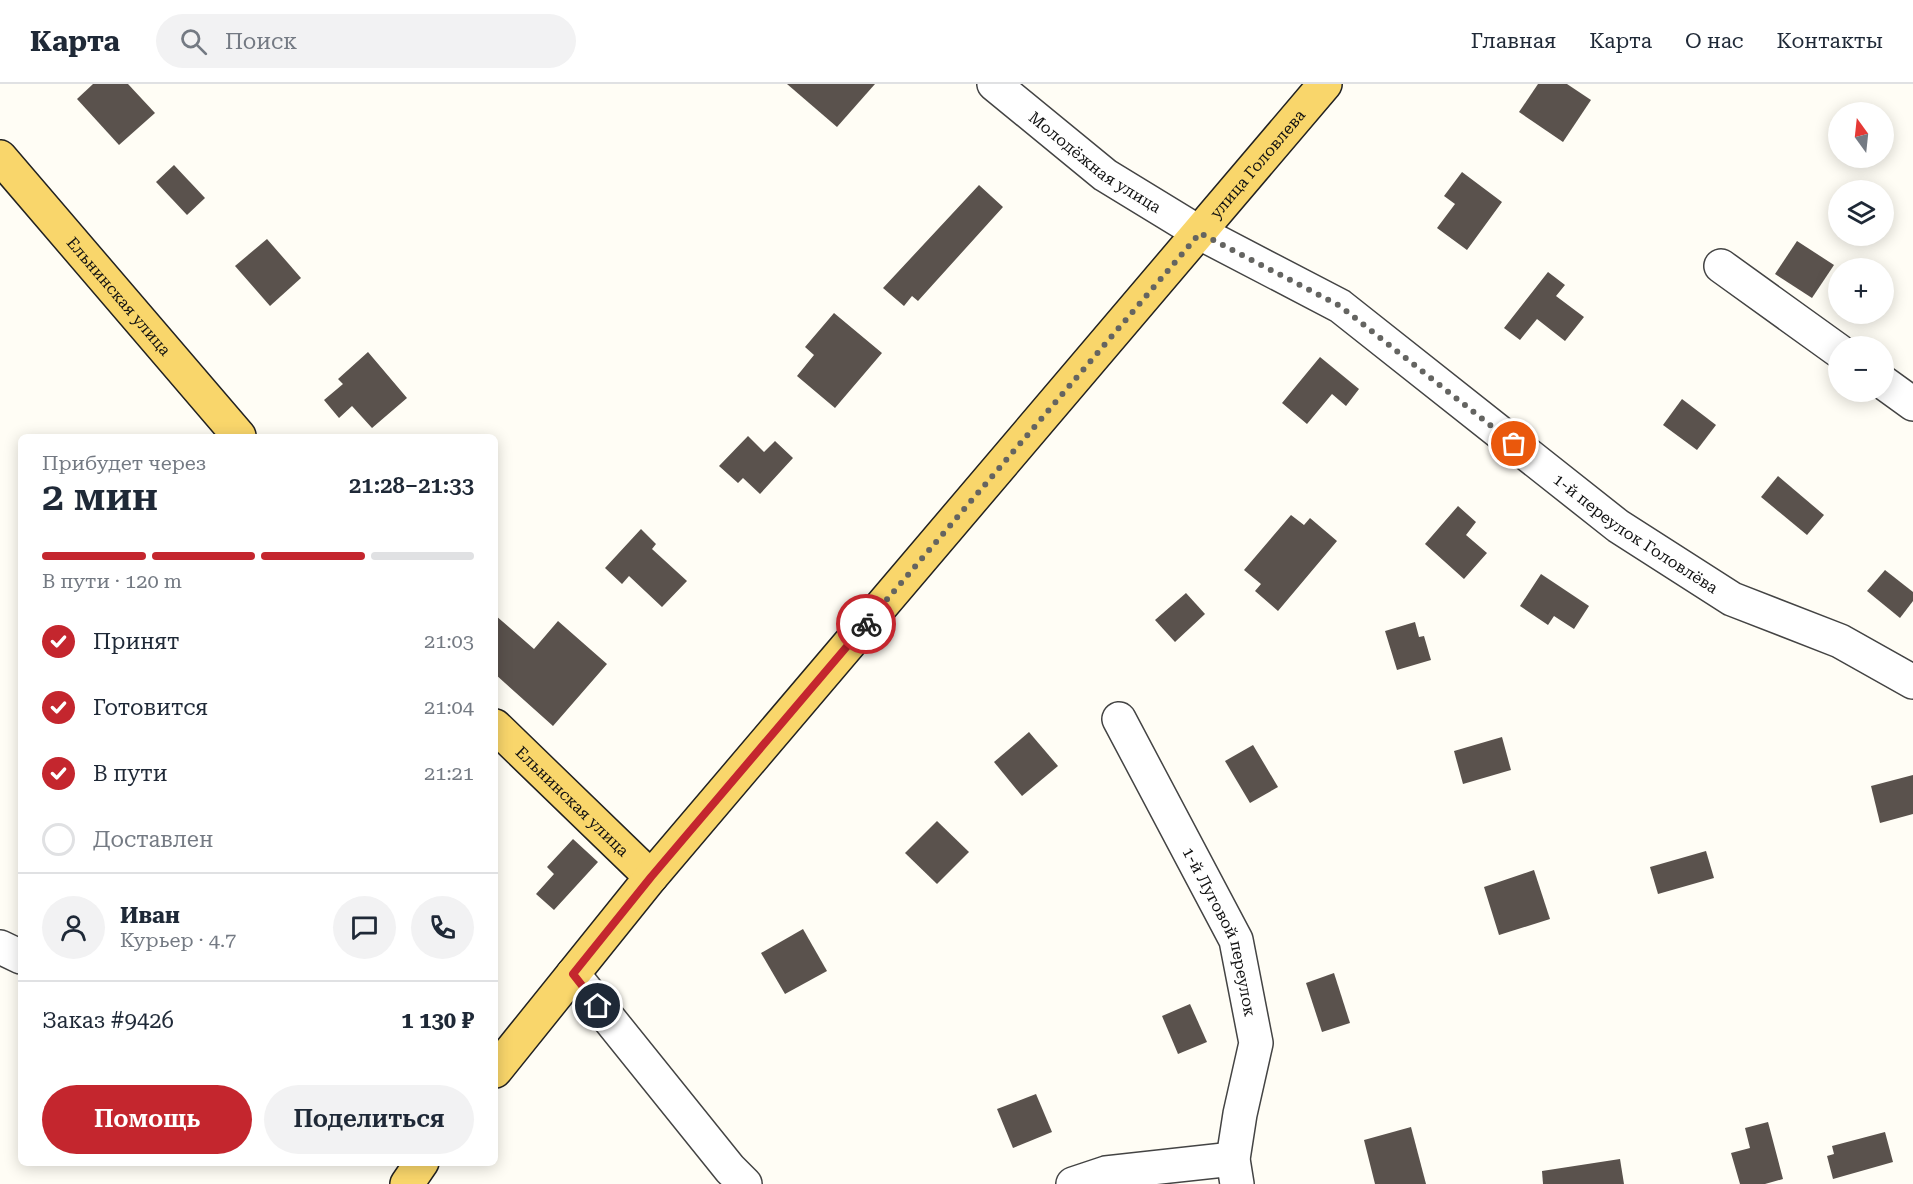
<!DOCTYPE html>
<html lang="ru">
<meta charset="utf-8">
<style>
body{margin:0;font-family:"Roboto Serif",serif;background:#f2f2f3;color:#1f2937;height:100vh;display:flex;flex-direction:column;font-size:22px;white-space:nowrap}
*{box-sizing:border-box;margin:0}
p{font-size:20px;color:#747a83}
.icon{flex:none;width:33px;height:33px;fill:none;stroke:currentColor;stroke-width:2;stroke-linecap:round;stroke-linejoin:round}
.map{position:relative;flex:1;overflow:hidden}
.panel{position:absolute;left:18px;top:350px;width:480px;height:732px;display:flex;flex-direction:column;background:#fff;border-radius:9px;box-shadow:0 3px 15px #0003}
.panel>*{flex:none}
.needle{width:39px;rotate:345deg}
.controls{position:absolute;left:1828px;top:18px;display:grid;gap:12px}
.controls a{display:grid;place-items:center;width:66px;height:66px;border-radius:50%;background:#fff;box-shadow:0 3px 15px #0003;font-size:30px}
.pin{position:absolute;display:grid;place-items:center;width:51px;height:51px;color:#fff;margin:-26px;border:3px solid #fff;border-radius:50%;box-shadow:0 2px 6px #0007}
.courier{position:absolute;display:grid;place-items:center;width:60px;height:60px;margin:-30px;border:4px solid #c4262e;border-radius:50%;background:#fff;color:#222;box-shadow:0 2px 8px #0007}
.headline em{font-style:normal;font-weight:600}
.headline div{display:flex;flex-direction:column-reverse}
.headline{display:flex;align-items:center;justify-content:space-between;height:102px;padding:0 24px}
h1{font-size:39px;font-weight:600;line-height:45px}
.bar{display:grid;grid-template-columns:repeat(4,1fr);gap:9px 6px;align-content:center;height:72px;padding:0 24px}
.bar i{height:8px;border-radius:4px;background:#e0e1e3}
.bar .active{background:#c4262e}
.bar p{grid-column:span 4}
.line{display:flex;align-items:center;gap:15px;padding:0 24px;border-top:2px solid #e0e1e3}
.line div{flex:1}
.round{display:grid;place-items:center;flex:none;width:63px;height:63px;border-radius:32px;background:#f2f2f3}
ol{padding:0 24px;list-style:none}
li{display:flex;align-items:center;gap:18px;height:66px}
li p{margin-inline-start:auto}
li .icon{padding:6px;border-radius:50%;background:#c4262e;color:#fff;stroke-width:4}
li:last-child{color:#747a83}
li i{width:33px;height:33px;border:3px solid #e0e1e3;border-radius:50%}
.button{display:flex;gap:12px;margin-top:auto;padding:12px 24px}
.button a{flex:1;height:69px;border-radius:36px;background:#c4262e;color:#fff;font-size:24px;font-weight:600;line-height:69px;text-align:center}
.button a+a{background:#f2f2f3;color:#1f2937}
header{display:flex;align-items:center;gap:36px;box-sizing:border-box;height:84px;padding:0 30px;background:#fff;border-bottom:2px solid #e0e1e3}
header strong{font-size:28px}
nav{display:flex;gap:33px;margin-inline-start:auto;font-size:21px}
.search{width:420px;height:54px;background:#f2f2f3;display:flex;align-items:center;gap:15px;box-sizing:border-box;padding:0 21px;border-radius:33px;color:#747a83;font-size:22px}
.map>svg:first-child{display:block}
.building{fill:#5a524d}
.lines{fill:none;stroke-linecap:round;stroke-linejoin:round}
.minor-casing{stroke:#444;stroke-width:36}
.major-casing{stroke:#222;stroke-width:36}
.minor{stroke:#fff;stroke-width:33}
.major{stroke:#f9d66b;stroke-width:33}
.done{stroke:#646461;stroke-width:6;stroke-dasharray:0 10.8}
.route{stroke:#c4262e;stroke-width:8}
.labels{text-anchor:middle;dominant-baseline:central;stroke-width:6;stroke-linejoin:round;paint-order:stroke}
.street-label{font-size:16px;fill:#111;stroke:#fff}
</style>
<header>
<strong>Карта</strong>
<div class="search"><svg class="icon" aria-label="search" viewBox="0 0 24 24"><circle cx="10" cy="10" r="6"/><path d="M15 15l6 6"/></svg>Поиск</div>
<nav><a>Главная</a><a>Карта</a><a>О нас</a><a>Контакты</a></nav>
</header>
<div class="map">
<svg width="1913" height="1100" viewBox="0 0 1913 1100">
<rect width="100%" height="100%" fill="#fffdf5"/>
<g class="building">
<path d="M 93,0 L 128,0 L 155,29 L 119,61 L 77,15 Z"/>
<path d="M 787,0 L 875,0 L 837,43 Z"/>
<path d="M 1538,0 L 1567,0 L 1591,16 L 1563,58 L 1519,28 Z"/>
<path d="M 174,81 L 205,114 L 187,131 L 156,98 Z"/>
<path d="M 1462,88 L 1502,118 L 1467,166 L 1437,144 L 1455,120 L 1444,112 Z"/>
<path d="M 979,101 L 1003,123 L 918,217 L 912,212 L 904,222 L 883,204 Z"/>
<path d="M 267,155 L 301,194 L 270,222 L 235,182 Z"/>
<path d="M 1797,157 L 1834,181 L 1812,214 L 1775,190 Z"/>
<path d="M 1548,188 L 1565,201 L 1556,212 L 1584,233 L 1565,257 L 1537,235 L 1520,256 L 1504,244 Z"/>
<path d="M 834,229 L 882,269 L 835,324 L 797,292 L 814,271 L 805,263 Z"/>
<path d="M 368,268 L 407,314 L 372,344 L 352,322 L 339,334 L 324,316 L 343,300 L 338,295 Z"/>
<path d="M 1320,273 L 1359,305 L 1346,322 L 1332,310 L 1307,340 L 1282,319 Z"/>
<path d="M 1682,315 L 1716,341 L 1697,366 L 1663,341 Z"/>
<path d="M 748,352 L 764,368 L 775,357 L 793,374 L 760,410 L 743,394 L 738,399 L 719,382 Z"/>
<path d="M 1778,392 L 1824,431 L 1807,451 L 1761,413 Z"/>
<path d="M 1458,422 L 1476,438 L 1466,451 L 1487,469 L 1464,495 L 1425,460 Z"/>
<path d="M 1291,431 L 1304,441 L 1310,434 L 1337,457 L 1278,527 L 1255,507 L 1261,500 L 1244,486 Z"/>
<path d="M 641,445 L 656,460 L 652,465 L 687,497 L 662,523 L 629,492 L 622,500 L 605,484 Z"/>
<path d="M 1885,486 L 1913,508 L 1913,517 L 1900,534 L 1867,507 Z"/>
<path d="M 1541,490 L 1589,522 L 1574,545 L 1554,532 L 1548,541 L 1520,522 Z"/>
<path d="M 1186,509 L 1205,530 L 1175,558 L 1155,536 Z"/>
<path d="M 495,531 L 534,565 L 558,537 L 607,580 L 553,642 L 495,590 Z"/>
<path d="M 1415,538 L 1419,553 L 1424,552 L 1431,576 L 1397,586 L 1385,547 Z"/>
<path d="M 1029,648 L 1058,682 L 1022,712 L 994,678 Z"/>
<path d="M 1502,653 L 1511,686 L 1463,700 L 1454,667 Z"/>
<path d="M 1253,661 L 1278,703 L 1250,719 L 1225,677 Z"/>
<path d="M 1913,691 L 1913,730 L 1880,739 L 1871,702 Z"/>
<path d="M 937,737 L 969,768 L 937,800 L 905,769 Z"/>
<path d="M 573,755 L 598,778 L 554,826 L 536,810 L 554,790 L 547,783 Z"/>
<path d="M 1706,767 L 1714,794 L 1658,810 L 1650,783 Z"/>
<path d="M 1534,786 L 1550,835 L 1499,851 L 1484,803 Z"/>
<path d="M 803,845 L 827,887 L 785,910 L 761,869 Z"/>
<path d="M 1334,889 L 1350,939 L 1322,948 L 1306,899 Z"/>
<path d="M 1190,920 L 1207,958 L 1178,970 L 1162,932 Z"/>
<path d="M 1036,1010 L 1052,1048 L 1013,1064 L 997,1025 Z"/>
<path d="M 1768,1038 L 1783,1095 L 1765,1100 L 1740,1100 L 1731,1069 L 1750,1064 L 1745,1044 Z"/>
<path d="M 1411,1043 L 1426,1100 L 1375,1100 L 1364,1056 Z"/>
<path d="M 1885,1048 L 1893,1078 L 1833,1095 L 1827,1072 L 1834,1070 L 1832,1062 Z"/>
<path d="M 1620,1075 L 1624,1100 L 1543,1100 L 1542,1087 Z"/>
</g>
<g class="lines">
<defs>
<g id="minor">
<path id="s1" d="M 994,0 L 1105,91 L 1200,149 L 1340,222 L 1618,442 L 1732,515 L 1840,557 L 1913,598"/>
<path d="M 1721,182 L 1839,267"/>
<path d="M 1884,299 L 1913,320"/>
<path id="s2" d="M 1119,635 L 1236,856 L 1256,959 L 1240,1030 L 1233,1075 L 1237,1100"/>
<path d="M 0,863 L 21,873"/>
<path d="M 573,890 L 730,1085 L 745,1100"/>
<path d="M 1073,1100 L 1106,1089 L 1233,1075"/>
</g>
<g id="major">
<path id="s3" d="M 0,73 L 239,352"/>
<path id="s4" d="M 495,642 L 651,793"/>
<path id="s5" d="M 495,987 L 651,793 L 1325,0"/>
<path d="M 407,1100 L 422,1078"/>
</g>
</defs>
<use href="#minor" class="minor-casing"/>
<use href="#major" class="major-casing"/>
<use href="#minor" class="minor"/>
<use href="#major" class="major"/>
</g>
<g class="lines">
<path class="done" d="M 866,540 L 1200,149 L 1340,222 L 1514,360"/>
<path class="route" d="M 598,922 L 573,890 L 651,793 L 866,540"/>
</g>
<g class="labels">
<g class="street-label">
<text stroke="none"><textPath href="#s1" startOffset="128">Молодёжная улица</textPath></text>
<text stroke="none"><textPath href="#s5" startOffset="1185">улица Головлева</textPath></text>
<text stroke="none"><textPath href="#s3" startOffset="183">Ельнинская улица</textPath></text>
<text stroke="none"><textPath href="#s1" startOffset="786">1-й переулок Головлёва</textPath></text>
<text stroke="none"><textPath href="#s4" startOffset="108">Ельнинская улица</textPath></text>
<text stroke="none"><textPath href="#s2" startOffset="237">1-й Луговой переулок</textPath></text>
</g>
</g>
</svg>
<div class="controls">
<a><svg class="needle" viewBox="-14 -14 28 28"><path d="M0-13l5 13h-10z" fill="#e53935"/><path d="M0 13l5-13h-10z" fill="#747a83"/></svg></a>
<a><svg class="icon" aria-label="layers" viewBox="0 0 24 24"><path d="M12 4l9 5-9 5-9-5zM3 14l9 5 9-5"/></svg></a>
<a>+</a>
<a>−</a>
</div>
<div class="pin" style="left:1514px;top:360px;background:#ea580c"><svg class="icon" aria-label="bag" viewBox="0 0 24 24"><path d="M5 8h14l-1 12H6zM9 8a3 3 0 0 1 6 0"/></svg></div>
<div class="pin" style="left:598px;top:922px;background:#1f2937"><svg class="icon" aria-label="home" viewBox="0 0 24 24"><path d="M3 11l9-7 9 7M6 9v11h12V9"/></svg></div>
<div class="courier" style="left:866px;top:540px"><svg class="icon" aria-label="bike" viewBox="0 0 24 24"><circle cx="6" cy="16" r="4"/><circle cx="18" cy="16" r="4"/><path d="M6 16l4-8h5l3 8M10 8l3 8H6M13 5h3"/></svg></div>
<section class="panel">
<div class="headline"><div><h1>2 мин</h1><p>Прибудет через</p></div><em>21:28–21:33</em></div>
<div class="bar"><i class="active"></i><i class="active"></i><i class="active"></i><i></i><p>В пути · 120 m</p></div>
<ol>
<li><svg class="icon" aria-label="check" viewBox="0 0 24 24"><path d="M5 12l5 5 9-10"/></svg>Принят<p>21:03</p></li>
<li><svg class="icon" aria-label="check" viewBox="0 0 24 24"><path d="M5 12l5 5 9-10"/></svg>Готовится<p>21:04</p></li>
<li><svg class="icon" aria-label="check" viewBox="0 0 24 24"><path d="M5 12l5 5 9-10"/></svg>В пути<p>21:21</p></li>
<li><i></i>Доставлен</li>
</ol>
<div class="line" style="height:108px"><a class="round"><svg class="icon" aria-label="person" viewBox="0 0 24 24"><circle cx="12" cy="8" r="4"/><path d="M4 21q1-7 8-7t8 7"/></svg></a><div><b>Иван</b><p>Курьер · 4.7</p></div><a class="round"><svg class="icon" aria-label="chat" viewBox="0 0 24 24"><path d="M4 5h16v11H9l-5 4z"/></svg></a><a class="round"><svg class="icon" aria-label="phone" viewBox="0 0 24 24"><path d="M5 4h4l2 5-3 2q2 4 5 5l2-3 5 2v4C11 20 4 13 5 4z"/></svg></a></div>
<div class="line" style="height:78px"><div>Заказ #9426</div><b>1 130 ₽</b></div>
<div class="button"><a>Помощь</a><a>Поделиться</a></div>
</section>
</div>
